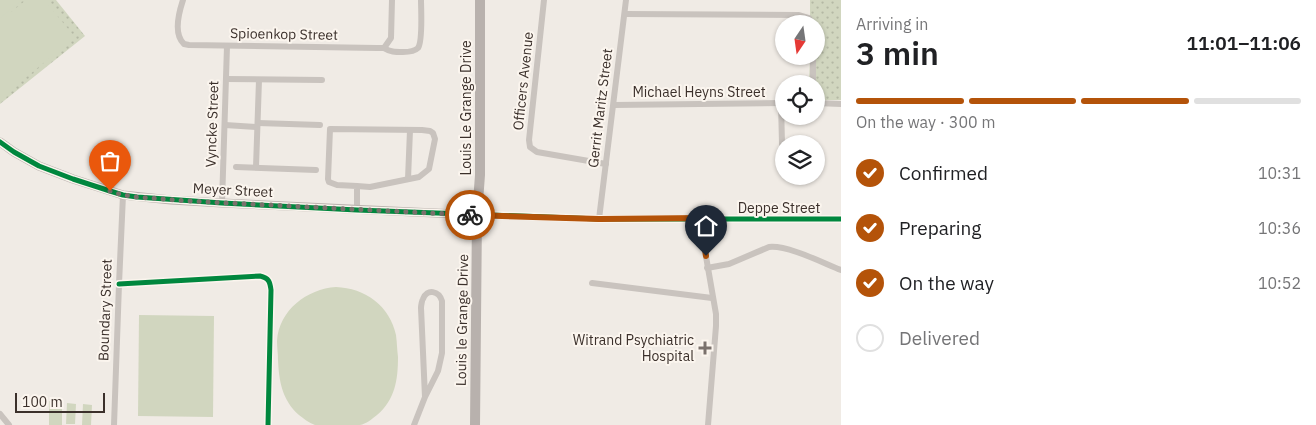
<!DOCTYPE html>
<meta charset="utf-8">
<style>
body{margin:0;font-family:"IBM Plex Sans",sans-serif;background:#f6f6f6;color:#202124;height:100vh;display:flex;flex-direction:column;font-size:19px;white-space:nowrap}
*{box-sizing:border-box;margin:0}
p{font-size:16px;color:#757577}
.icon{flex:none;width:28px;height:28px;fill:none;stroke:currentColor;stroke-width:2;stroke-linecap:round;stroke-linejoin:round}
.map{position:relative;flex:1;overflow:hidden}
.panel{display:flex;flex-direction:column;background:#fff;width:475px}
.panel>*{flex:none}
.needle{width:32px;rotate:193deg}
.fabs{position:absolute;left:775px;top:15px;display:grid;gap:10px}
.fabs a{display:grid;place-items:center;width:50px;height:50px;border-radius:50%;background:#fff;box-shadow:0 1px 4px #0004;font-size:25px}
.scale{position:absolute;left:15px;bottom:12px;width:90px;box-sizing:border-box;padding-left:5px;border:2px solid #3b302b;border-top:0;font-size:14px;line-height:18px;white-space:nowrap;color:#3b302b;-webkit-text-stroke:4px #fbf5ee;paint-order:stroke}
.pin{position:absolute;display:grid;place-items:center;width:42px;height:42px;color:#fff;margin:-51px -21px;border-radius:50% 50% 50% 0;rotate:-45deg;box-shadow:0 0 5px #0007}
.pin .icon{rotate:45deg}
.courier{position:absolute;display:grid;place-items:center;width:50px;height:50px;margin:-25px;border:4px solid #b45309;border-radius:50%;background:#fff;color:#222;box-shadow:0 1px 6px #0007}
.overview em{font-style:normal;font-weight:600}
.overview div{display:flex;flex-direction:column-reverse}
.overview{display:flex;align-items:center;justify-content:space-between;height:85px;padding:0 15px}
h1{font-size:32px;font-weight:600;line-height:38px}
.bar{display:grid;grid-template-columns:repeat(4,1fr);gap:8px 5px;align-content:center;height:60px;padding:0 15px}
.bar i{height:6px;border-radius:4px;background:#e0e0e0}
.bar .current{background:#b45309}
.bar p{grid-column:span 4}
ol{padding:0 15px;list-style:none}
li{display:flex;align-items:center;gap:15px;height:55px}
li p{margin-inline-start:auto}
li .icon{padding:5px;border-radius:50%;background:#b45309;color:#fff;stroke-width:4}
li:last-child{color:#757577}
li i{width:28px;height:28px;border:2px solid #e0e0e0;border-radius:50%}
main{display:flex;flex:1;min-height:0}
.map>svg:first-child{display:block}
.park{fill:url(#park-dots)}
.garden{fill:#d1d6bf}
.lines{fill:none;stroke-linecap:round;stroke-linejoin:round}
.street{stroke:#c9c3be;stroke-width:6}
.secondary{stroke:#bab3ae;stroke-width:9}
.primary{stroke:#b8b1ad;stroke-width:10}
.cycleway-casing{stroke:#fbf5ee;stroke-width:8}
.cycleway{stroke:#00873e;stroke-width:5}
.done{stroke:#7a716c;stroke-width:5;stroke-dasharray:0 9}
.route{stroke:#b45309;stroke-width:6}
.poi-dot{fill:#7a716c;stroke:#fbf5ee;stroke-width:2}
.labels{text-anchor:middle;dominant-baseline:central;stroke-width:4;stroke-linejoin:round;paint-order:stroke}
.street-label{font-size:14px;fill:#3b302b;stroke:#fbf5ee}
.poi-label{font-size:14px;fill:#3b302b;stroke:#fbf5ee;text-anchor:end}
</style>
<main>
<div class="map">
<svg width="841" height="425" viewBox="0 0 841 425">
<defs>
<pattern id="park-dots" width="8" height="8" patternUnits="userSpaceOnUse" patternTransform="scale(1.25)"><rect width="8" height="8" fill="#d1d6bf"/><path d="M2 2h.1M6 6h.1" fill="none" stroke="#b4b8a4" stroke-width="1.8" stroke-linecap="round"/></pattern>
</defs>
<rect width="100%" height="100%" fill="#f0ebe5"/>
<g class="park">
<path d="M 0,0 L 56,0 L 85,36 L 0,104 Z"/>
<path d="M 810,0 L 841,0 L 841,100 L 816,100 L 816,84 L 809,84 L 810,56 L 816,56 L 816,24 L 810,24 Z"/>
</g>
<g class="garden">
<path d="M 0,0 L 22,0 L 0,18 Z"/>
<path d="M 26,0 L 44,0 L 75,37 L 0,99 L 0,21 Z"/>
<path d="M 336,287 C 365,288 390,306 396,335 C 397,342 397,350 398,357 C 398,380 395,400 377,415 C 372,419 366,424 360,425 C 353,425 345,425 338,425 C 331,425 322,425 315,425 C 309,423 303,418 299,415 C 282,400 279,381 278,360 C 278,354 277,347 277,341 C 279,310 307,289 336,287 Z"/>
<path d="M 139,315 L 214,316 L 213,417 L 138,416 Z"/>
<path d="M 49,401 L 62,402 L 62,425 L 49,425 Z"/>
<path d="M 67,403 L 76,404 L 75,424 L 66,424 Z"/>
<path d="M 83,404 L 92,405 L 91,425 L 82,425 Z"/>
</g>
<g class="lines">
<g class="street">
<path d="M 183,0 C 179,12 173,34 184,44 L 189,45 L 377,48 L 384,48"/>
<path d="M 544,0 L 529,140 L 530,147 L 537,152 L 606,164"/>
<path d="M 625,14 L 799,15 L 809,18 L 812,24"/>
<path d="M 384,48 C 390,52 395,52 403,52 C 408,52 414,52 418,48 C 423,41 421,10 421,0"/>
<path d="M 384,48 L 391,38 L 392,0"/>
<path d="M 226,79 L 322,80"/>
<path d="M 813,84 L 813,56"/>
<path d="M 781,103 L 782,144"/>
<path d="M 816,103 L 841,104"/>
<path d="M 614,105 L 784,103"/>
<path d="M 258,123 L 320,125"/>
<path d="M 225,125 L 257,127"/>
<path d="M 236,167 L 316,170"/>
<path d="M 256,167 L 259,80"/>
<path d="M 408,179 L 410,130"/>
<path d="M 222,203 L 227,46"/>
<path d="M 357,210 L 357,186 L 370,187 L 419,177 L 429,169 L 435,139 L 433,133 L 430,131 L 422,130 L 330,129 L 328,179 L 329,182 L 337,185 L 357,186"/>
<path d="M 477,215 L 599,219 L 841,219"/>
<path d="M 599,219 L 626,0"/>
<path d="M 701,219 L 704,245 L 716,314 L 716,326 L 708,425"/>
<path d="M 707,268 L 729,264 L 769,247 C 788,245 823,263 841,270"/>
<path d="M 592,283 L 712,298"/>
<path d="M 119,284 L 260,276 C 269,278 270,282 271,290 L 268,425"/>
<path d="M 0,414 L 9,425"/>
<path d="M 114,425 L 119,284 L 123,195"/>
<path d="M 414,425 L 425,397 L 438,371 L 442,353 L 442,301 C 439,291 427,288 423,299 C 422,300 421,306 421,308 L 425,397"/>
</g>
<path class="secondary" d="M 0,142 L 14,152 L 39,166 L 73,179 L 123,195 L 171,200 L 222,203 L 477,215"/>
<path class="primary" d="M 475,425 L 477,215 L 480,175 L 480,0"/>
<defs>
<g id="cycleway">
<path d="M 0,142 L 14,152 L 39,166 L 73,179 L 110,191 L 123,195 L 137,197 L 222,203 L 357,210 L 599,219 L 841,219"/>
<path d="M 119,284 L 260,276 C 269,278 270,282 271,290 L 268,425"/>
</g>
</defs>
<use href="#cycleway" class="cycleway-casing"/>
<use href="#cycleway" class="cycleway"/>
</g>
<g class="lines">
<path class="done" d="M 110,191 L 123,195 L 137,197 L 188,201 L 470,215"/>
<path class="route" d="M 470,215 L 599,219 L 701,218 L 706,256"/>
</g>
<path class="poi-dot" d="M702.5 340.5h5v5h5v5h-5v5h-5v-5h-5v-5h5z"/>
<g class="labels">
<g class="street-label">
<text transform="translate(284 34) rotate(1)">Spioenkop Street</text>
<text transform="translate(523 81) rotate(-84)">Officers Avenue</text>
<text x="699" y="92">Michael Heyns Street</text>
<text transform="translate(466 108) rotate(-90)">Louis Le Grange Drive</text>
<text transform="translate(600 108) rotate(-83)">Gerrit Maritz Street</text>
<text transform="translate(212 124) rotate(-88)">Vyncke Street</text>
<text transform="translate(233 190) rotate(3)">Meyer Street</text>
<text x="779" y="208">Deppe Street</text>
<text transform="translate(105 310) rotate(-88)">Boundary Street</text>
<text transform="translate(462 320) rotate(-89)">Louis le Grange Drive</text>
</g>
<g class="poi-label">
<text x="694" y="340">Witrand Psychiatric<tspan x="694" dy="16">Hospital</tspan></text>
</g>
</g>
</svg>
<div class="fabs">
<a><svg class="needle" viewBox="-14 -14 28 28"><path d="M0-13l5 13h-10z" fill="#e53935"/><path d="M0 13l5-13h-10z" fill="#757577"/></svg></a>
<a><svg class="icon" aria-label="locate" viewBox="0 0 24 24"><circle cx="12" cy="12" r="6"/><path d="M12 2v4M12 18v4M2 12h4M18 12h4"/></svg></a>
<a><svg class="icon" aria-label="layers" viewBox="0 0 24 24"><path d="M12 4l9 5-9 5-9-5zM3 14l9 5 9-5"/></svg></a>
</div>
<div class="scale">100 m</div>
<div class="pin" style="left:110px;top:191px;background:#ea580c"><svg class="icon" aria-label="bag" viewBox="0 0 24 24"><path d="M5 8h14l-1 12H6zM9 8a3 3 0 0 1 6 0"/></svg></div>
<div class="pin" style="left:706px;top:256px;background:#1f2937"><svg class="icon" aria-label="home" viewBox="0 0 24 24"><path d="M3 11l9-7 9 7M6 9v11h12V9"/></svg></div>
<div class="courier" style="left:470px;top:215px"><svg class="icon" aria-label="bike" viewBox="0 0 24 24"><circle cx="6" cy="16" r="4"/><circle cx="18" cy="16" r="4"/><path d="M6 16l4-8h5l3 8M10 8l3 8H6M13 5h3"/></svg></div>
</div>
<section class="panel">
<div class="overview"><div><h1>3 min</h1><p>Arriving in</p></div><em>11:01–11:06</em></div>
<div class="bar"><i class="current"></i><i class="current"></i><i class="current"></i><i></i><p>On the way · 300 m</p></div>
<ol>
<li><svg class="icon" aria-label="check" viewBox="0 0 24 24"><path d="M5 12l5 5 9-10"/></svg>Confirmed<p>10:31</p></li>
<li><svg class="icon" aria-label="check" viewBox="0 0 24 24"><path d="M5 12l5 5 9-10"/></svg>Preparing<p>10:36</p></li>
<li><svg class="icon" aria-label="check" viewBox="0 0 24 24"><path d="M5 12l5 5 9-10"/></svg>On the way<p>10:52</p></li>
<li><i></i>Delivered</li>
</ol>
</section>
</main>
